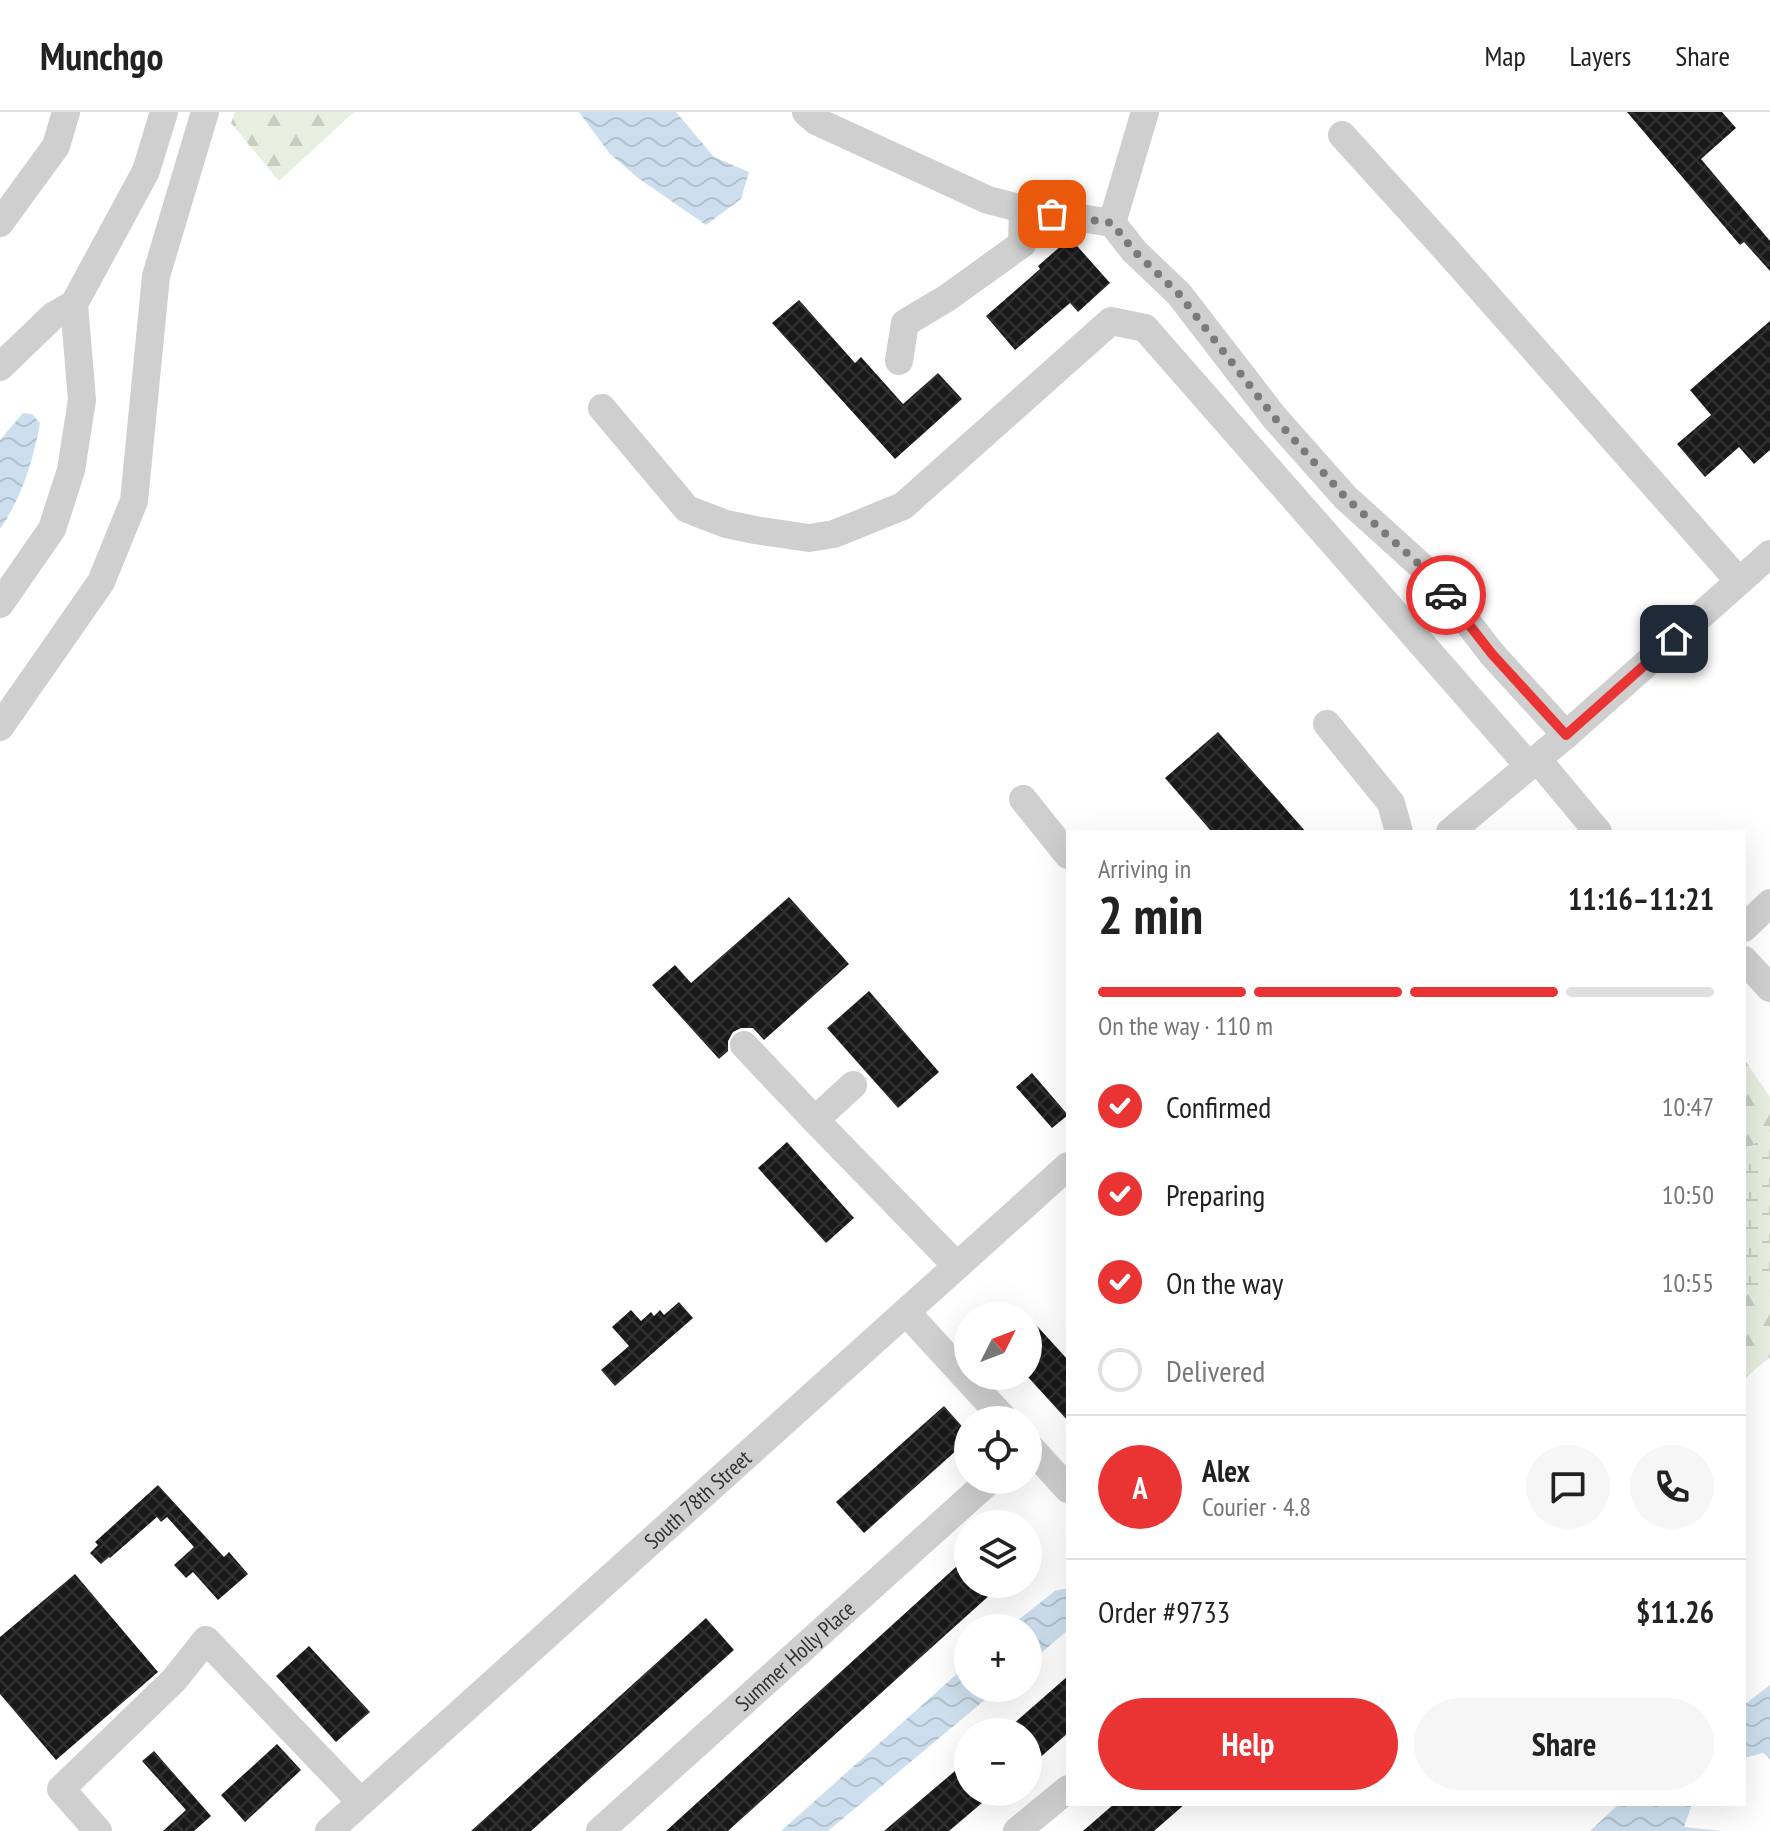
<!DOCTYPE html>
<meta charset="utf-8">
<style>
body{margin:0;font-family:"PT Sans Narrow",sans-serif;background:#f6f6f6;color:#222;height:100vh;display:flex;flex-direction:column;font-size:30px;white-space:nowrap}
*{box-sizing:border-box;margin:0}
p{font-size:26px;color:#767676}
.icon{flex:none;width:44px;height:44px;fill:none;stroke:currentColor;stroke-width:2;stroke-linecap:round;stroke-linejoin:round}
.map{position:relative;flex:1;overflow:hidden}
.side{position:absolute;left:1066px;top:718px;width:680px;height:976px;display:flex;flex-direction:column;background:#fff;border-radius:0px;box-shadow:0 8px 32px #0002}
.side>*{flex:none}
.needle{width:52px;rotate:48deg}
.controls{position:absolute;left:954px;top:1190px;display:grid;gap:16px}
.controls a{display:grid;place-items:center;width:88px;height:88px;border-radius:50%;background:#fff;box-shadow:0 8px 32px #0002;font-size:40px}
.pin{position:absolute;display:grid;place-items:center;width:68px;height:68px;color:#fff;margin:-34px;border-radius:16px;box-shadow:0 4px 12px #0006}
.courier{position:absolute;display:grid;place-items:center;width:80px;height:80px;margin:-40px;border:6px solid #ea3434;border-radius:50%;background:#fff;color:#222;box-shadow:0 2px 10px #0007}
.summary em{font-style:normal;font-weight:800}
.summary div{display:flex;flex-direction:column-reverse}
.summary{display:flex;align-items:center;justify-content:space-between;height:136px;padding:0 32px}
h1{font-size:52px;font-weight:800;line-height:60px}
.bar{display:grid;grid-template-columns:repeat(4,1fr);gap:12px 8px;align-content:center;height:96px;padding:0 32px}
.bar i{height:10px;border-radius:6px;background:#e0e0e0}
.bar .active{background:#ea3434}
.bar p{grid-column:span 4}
.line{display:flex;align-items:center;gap:20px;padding:0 32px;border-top:2px solid #e0e0e0}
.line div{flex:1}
.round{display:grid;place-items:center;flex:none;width:84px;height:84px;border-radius:42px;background:#f6f6f6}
ol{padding:0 32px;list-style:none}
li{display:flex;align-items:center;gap:24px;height:88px}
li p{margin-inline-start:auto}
li .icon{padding:8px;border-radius:50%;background:#ea3434;color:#fff;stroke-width:4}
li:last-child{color:#767676}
li i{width:44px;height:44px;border:4px solid #e0e0e0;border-radius:50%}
.primary-button{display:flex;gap:16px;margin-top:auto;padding:16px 32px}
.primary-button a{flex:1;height:92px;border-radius:48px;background:#ea3434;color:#fff;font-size:32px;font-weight:800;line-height:92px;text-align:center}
.primary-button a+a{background:#f6f6f6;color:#222}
header{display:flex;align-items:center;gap:48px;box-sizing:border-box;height:112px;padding:0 40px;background:#fff;border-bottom:2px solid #e0e0e0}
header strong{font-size:38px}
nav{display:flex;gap:44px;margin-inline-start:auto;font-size:28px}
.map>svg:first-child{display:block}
.forest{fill:url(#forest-firs)}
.wetland{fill:url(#wetland-marsh)}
.water{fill:url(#water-waves)}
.building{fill:url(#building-cross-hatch)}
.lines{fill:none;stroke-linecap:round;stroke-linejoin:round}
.minor{stroke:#cfcfcf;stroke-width:28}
.done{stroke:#7a7a7a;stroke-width:8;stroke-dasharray:0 14.4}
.route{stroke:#ea3434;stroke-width:10}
.labels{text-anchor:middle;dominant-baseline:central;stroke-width:8;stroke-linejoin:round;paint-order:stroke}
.street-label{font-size:22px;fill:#323232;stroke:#fff}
</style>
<header>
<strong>Munchgo</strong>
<nav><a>Map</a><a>Layers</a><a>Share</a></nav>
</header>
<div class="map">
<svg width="1770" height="1719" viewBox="0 0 1770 1719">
<defs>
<pattern id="forest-firs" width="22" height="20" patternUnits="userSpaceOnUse" patternTransform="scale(2)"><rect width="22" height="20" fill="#e7efe1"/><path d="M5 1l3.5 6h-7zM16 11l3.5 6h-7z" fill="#c7cdc2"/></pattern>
<pattern id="wetland-marsh" width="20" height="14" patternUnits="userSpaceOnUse" patternTransform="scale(2)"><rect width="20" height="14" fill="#e7efe1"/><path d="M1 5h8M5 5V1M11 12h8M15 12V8" fill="none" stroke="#c7cdc2"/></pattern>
<pattern id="water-waves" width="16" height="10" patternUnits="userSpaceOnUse" patternTransform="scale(2)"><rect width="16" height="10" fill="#cddfee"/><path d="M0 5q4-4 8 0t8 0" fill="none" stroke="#b0c0cd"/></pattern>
<pattern id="building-cross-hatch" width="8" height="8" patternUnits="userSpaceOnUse" patternTransform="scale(2)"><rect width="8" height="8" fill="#191919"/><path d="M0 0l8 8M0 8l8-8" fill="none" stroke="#323232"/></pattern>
</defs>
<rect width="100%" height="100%" fill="#fff"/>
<g class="forest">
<path d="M 235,0 L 354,0 L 279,69 L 231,11 Z"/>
<path d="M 1744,947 L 1770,985 L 1770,1018 L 1744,1041 Z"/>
<path d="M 1744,1175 L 1754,1188 L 1770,1178 L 1770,1245 L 1744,1267 Z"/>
</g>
<path class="wetland" d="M 1770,1018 L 1770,1178 L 1754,1188 L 1744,1175 L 1744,1041 Z"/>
<g class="water">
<path d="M 579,0 L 676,0 L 714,45 L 749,60 L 741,87 L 706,113 L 638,66 L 610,42 Z"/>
<path d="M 23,301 L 32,302 L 40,311 C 33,349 22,385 0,417 L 0,328 Z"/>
<path d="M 1068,1476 L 1068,1518 L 1028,1552 L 1028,1516 L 1008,1516 L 1055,1479 Z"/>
<path d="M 968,1552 L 968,1576 L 999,1576 L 828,1719 L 781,1719 Z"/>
<path d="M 1770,1573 L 1770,1647 L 1763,1641 L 1744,1646 L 1744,1593 Z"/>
<path d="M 1619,1692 L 1692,1692 L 1684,1715 L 1721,1719 L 1590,1719 Z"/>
</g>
<g class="building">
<path d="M 1627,0 L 1722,0 L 1736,16 L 1701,47 L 1770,129 L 1770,159 L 1744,130 L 1740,133 Z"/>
<path d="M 1070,126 L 1110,171 L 1078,200 L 1070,191 L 1015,238 L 986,204 L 1040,157 L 1038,154 Z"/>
<path d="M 799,188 L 855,251 L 861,245 L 903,292 L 938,261 L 962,287 L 895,347 L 772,211 Z"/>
<path d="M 1770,209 L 1770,338 L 1754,352 L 1739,335 L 1705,365 L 1677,332 L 1711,303 L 1690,278 Z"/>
<path d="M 1218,620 L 1306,720 L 1212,720 L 1165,666 Z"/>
<path d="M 789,785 L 849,852 L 764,928 L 753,916 L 741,916 L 733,920 L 728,929 L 728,939 L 719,947 L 652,873 L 675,853 L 691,871 Z"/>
<path d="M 869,879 L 939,960 L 898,996 L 827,916 Z"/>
<path d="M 1032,961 L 1068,1003 L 1052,1016 L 1016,975 Z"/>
<path d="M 787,1030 L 854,1106 L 826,1131 L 758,1056 Z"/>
<path d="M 679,1190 L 693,1206 L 615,1274 L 601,1258 L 629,1234 L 612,1215 L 631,1198 L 641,1209 L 651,1200 L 654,1204 L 660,1198 L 664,1203 Z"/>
<path d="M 1028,1204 L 1068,1248 L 1068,1309 L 1028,1265 Z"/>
<path d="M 944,1294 L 968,1321 L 968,1328 L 864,1421 L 836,1390 Z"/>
<path d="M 158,1373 L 224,1445 L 229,1440 L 248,1462 L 218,1488 L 193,1460 L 186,1466 L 174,1453 L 194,1435 L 167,1405 L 161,1410 L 157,1405 L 110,1446 L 109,1445 L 101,1452 L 90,1441 L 98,1433 L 95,1430 Z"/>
<path d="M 968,1444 L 968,1472 L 1002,1472 L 728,1719 L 666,1719 Z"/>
<path d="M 75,1462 L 158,1560 L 56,1648 L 0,1582 L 0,1525 Z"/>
<path d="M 706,1506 L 734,1538 L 531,1719 L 471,1719 Z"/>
<path d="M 309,1534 L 370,1600 L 336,1630 L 276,1564 Z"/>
<path d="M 1068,1564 L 1068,1621 L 1028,1656 L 1028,1620 L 1004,1620 Z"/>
<path d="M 277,1632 L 301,1658 L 245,1710 L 221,1683 Z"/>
<path d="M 154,1639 L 211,1704 L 194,1719 L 163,1719 L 186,1698 L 142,1649 Z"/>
<path d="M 968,1648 L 968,1680 L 995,1680 L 949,1719 L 884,1719 Z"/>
<path d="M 1114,1692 L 1185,1692 L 1154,1719 L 1083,1719 Z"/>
</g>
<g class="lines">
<g class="minor">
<path d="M 806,0 L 816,9 L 988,88 L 1023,97 L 1112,111 L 1134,139 L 1179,182 L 1274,305 L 1345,385 L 1431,463 L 1492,542 L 1566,623"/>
<path d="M 1342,23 L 1451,143 L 1739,469"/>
<path d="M 0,111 L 56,34 L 66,0"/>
<path d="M 1112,111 L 1145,0"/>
<path d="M 899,249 L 905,211 L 947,186 L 1022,132 L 1023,97"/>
<path d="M 0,255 L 53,204 L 74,192"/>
<path d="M 602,296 L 687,397 L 726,412 L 755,418 L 809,426 L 834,422 L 903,394 L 1111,209 L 1145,216 L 1528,653"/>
<path d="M 0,492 L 52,417 L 71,358 L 82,288 L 74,192 L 146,59 L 164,0"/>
<path d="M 1327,612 L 1391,691 L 1399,720"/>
<path d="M 0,615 L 101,470 L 134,389 L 156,164 L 205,0"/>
<path d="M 1537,647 L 1598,720"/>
<path d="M 1023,687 L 1068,743"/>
<path d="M 1450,720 L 1566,623 L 1770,442"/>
<path d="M 1744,816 L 1770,791"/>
<path d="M 1744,848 L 1770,876"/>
<path d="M 744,933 L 815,1008"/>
<path d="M 853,973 L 815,1008 L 957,1154"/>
<path d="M 906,1200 L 1005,1308"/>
<path d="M 1028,1333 L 1068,1377"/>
<path d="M 98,1719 L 61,1677 L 174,1568 L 206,1528 L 361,1690"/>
<path id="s1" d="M 329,1719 L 1068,1054"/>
<path id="s2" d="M 600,1719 L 990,1368"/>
<path d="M 1017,1719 L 1068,1677"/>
</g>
</g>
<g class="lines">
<path class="done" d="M 1052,102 L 1112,111 L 1134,139 L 1179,182 L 1274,305 L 1345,385 L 1431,463 L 1446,483"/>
<path class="route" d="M 1446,483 L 1492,542 L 1566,623 L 1674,527"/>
</g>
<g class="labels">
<g class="street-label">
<text stroke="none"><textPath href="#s1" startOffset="496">South 78th Street</textPath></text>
<text stroke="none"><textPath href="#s2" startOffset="262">Summer Holly Place</textPath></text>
</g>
</g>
</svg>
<div class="controls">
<a><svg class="needle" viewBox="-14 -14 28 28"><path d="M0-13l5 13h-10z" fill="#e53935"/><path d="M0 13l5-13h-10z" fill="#767676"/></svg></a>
<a><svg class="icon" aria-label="locate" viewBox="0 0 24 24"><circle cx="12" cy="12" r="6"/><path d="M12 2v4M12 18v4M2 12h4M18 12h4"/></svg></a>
<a><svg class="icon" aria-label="layers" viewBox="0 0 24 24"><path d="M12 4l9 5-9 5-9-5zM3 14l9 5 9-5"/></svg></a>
<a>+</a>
<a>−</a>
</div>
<div class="pin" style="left:1052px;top:102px;background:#ea580c"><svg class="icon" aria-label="bag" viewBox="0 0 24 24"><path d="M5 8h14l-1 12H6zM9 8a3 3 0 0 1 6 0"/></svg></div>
<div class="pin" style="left:1674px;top:527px;background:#1f2937"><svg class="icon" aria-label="home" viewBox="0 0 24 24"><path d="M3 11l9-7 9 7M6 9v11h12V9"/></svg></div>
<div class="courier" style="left:1446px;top:483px"><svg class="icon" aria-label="car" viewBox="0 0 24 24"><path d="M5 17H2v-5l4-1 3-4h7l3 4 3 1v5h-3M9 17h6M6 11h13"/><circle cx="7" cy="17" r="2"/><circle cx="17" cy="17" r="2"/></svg></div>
<section class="side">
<div class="summary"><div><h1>2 min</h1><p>Arriving in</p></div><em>11:16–11:21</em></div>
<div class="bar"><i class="active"></i><i class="active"></i><i class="active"></i><i></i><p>On the way · 110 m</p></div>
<ol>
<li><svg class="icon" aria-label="check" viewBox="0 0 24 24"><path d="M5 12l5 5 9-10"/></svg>Confirmed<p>10:47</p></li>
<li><svg class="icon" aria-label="check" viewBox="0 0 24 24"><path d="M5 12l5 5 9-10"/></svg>Preparing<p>10:50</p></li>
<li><svg class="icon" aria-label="check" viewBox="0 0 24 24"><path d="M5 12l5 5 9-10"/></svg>On the way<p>10:55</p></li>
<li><i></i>Delivered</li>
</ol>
<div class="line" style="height:144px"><b class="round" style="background:#ea3434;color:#fff">A</b><div><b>Alex</b><p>Courier · 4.8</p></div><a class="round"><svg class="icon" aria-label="chat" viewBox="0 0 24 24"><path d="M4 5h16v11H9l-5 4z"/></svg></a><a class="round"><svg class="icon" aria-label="phone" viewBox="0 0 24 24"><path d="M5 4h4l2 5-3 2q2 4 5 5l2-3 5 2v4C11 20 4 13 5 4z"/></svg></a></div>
<div class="line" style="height:104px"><div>Order #9733</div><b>$11.26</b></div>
<div class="primary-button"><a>Help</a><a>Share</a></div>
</section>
</div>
